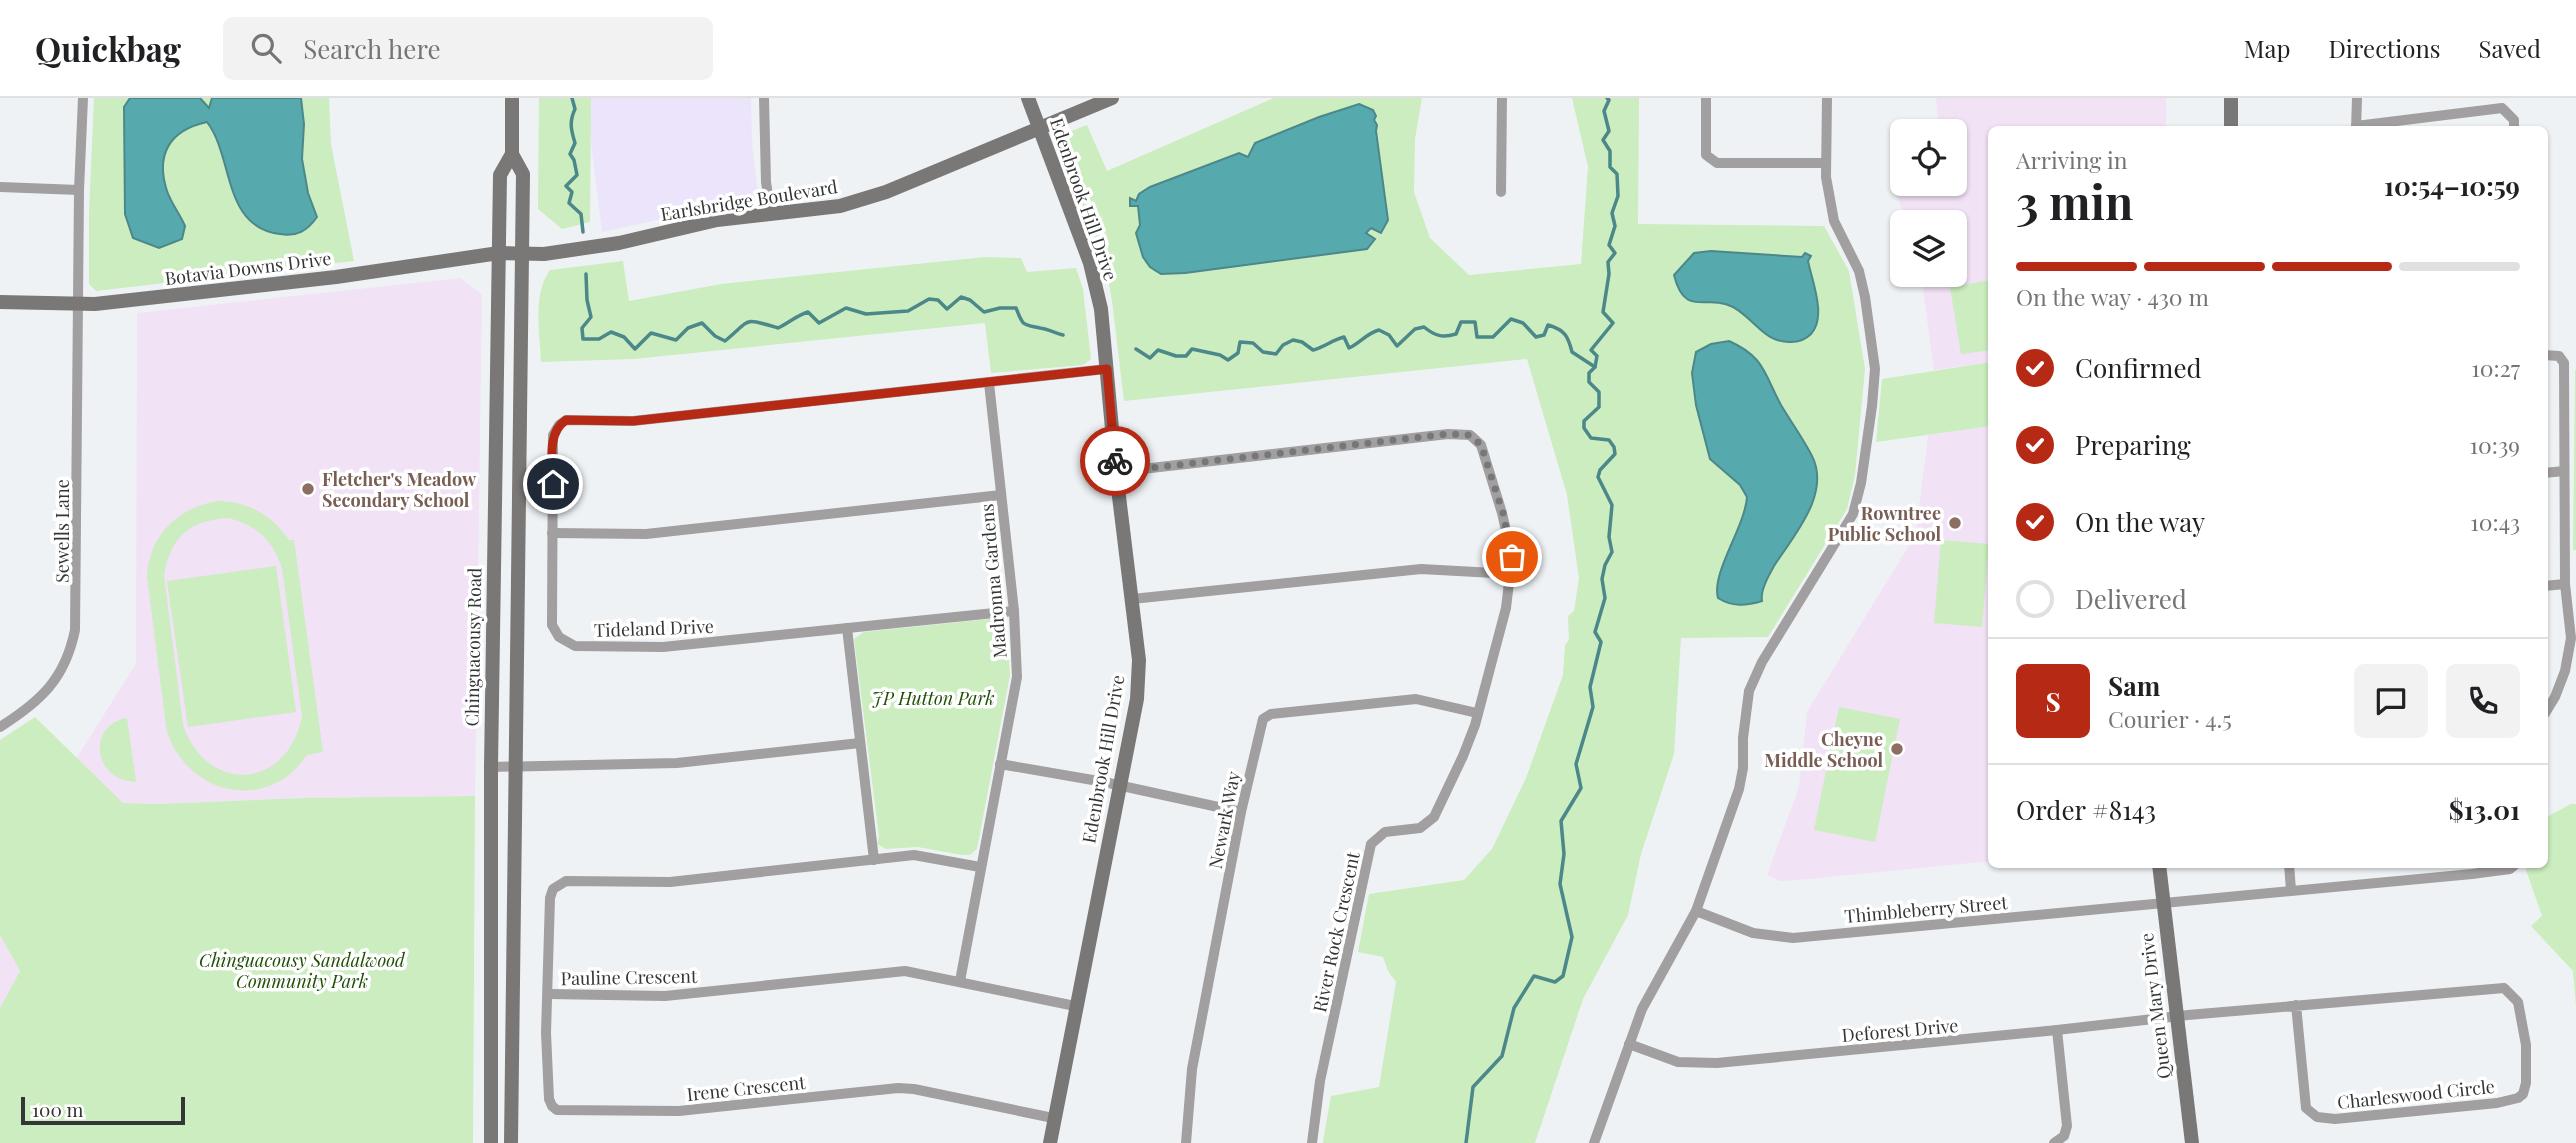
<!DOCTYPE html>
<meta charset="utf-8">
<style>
body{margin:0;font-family:"Playfair Display",serif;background:#f2f2f2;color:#202124;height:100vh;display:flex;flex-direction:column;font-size:26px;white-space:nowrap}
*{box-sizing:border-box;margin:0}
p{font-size:23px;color:#757577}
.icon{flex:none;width:38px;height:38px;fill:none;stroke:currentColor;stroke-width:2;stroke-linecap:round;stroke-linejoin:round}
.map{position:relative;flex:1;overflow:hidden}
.side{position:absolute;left:1988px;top:28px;width:560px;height:742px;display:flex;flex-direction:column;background:#fff;border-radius:10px;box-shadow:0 2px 5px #0004}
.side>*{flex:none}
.tools{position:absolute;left:1890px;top:21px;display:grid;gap:14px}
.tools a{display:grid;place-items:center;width:77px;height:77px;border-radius:10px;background:#fff;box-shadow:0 2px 5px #0004;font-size:35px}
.scale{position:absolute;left:21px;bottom:18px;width:164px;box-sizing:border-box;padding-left:7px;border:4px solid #343536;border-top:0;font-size:19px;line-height:24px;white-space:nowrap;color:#343536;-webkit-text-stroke:5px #fff;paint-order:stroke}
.pin{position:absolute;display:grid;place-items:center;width:60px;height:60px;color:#fff;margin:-30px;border:4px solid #fff;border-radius:50%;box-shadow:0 2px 7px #0007}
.courier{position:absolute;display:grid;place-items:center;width:70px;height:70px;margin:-35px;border:5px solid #b62914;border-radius:50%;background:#fff;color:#222;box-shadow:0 2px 9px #0007}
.head em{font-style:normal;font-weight:700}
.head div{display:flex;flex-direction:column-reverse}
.head{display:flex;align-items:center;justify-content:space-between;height:119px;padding:0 28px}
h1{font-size:46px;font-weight:700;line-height:52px}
.bar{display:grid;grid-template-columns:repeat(4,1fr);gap:10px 7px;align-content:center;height:84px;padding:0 28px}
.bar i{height:9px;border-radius:5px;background:#e0e0e0}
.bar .active{background:#b62914}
.bar p{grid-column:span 4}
.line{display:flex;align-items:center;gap:18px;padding:0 28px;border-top:2px solid #e0e0e0}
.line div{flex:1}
.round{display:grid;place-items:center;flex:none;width:74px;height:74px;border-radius:10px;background:#f2f2f2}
ol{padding:0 28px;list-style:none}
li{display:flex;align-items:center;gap:21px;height:77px}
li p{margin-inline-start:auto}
li .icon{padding:7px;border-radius:50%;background:#b62914;color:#fff;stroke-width:4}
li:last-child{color:#757577}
li i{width:38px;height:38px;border:4px solid #e0e0e0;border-radius:50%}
header{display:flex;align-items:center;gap:42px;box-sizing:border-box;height:98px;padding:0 35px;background:#fff;border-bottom:2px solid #e0e0e0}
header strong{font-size:33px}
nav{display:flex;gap:38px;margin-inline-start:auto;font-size:24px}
.search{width:490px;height:63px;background:#f2f2f2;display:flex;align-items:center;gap:18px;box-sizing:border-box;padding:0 24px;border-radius:10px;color:#757577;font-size:26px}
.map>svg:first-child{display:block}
.commercial{fill:#ebe4fa}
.education{fill:#f1e2f5}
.green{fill:#cbedbf;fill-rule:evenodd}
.water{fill:#56aaae;stroke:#4c878a;stroke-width:2}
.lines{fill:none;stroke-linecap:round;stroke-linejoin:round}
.stream{stroke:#4c878a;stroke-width:3.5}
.street{stroke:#a19f9f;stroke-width:10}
.secondary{stroke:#7a7777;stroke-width:14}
.done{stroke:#757779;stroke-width:7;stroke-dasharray:0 12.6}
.route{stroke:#b62914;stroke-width:9}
.education-dot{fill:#8d6e63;stroke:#fff;stroke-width:2.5}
.labels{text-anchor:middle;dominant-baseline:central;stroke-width:7;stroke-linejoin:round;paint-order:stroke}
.street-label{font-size:18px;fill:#343536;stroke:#fff}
.education-label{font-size:18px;font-weight:bold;fill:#785e54;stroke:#fff;text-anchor:end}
.park-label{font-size:18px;font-style:italic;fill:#1f4f05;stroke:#fff}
</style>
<header>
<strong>Quickbag</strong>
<div class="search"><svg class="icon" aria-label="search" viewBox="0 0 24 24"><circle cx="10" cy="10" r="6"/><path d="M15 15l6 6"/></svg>Search here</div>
<nav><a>Map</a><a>Directions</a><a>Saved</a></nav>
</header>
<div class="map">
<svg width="2576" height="1045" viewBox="0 0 2576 1045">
<rect width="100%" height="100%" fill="#eff2f5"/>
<path class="commercial" d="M 591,0 L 751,0 L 752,46 L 758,97 L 751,105 L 721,108 L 602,134 L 591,45 Z"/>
<g class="education">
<path d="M 1936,0 L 2166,0 L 2166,31 L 1992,32 L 1991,264 L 1934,272 L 1921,177 L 1955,177 L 1955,124 L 1907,124 L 1892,85 L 1891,48 L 1902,46 L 1902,86 L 1955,86 L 1955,33 L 1940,33 Z"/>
<path d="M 461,180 L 482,197 L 475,698 L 305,700 L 158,706 L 123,705 L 76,661 L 136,566 L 137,215 Z"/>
<path d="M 1991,328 L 1991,763 L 1798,782 L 1780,783 L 1767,777 L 1799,689 L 1807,614 L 1916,436 L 1928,337 Z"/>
<path d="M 0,837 L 20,873 L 0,910 Z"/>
</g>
<g class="green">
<path d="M 94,0 L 329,0 L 331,46 L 354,163 L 96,193 L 89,186 L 89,115 Z"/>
<path d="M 539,0 L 591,0 L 590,124 L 562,131 L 538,111 Z"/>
<path d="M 1274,0 L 1422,0 L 1415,41 L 1414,94 L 1430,140 L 1469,177 L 1581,166 L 1588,69 L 1572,0 L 1639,0 L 1638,126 L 1824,128 L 1849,173 L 1865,271 L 1855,377 L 1847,411 L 1768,539 L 1681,540 L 1674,656 L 1641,756 L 1628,817 L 1583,901 L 1535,1045 L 1323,1045 L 1323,1043 L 1331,998 L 1379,989 L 1396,884 L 1388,873 L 1383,859 L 1358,854 L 1369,796 L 1464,782 L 1492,751 L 1526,680 L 1563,577 L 1565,547 L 1569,542 L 1568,518 L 1574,513 L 1579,480 L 1567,397 L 1527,261 L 1124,303 L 1112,203 L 1106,169 L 1058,43 L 1061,37 L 1087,27 L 1107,73 Z"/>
<path d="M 985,159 L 1021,160 L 1027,174 L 1076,170 L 1083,191 L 1091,261 L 1083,267 L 991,275 L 985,225 L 634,261 L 541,264 C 540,235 532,197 550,172 L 623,163 L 629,203 L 721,186 Z"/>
<path d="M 1991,182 L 1991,252 L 1961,256 L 1950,189 Z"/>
<path d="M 1991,264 L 1991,328 L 1876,344 L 1882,281 Z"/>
<path d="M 2576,271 L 2576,452 L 2573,452 L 2575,273 Z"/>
<path d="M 218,403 C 249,404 271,416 289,442 L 294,442 L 323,654 L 307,657 C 302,664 296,671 289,677 C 242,712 180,684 166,629 L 147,478 C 150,436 178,410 218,403 ZM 229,420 C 258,428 272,442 282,470 L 302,619 C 287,692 207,697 183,627 L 164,477 C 171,438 190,422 229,420 Z"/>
<path d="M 1941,442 L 1989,446 L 1982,529 L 1934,525 Z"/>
<path d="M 276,468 L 296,614 L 188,629 L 167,483 Z"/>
<path d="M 990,521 L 1001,524 L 1007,532 L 1010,577 L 977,751 L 970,757 L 962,757 L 918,749 L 886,751 L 877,746 L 879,739 L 854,541 L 864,534 Z"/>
<path d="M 1839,609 L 1900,621 L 1875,744 L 1814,732 Z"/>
<path d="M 35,619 L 123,705 L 158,706 L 305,700 L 475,698 L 473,1045 L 0,1045 L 0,910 L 20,873 L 0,837 L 0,642 Z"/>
<path d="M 127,620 L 136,684 C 91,682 88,626 127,620 Z"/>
<path d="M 2571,706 L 2576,706 L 2576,908 L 2573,873 L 2531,828 L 2542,818 L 2526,772 L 2526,767 L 2544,766 L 2545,720 Z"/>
</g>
<g class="water">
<path d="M 130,0 L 200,0 L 209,10 L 212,0 L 301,0 L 304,26 L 302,61 L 308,95 L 317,119 C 307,133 297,139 280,136 C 222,129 234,59 207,24 C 170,32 155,56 167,93 C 171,105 180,116 185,128 L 182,141 L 159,150 L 133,140 L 125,116 L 124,9 Z"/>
<path d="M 1359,6 L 1373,12 L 1376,18 L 1374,22 L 1377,27 L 1376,33 L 1388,122 L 1381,135 L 1371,130 L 1366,135 L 1375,141 L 1367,151 L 1185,175 L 1161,176 L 1150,169 L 1143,159 L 1136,135 L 1140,127 L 1138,108 L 1130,108 L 1130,100 L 1136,103 L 1139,96 L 1150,89 L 1239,55 L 1248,59 L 1255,45 L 1319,19 Z"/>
<path d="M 1711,153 L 1802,159 L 1805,155 L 1811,158 L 1808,163 C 1812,183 1827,219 1811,236 C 1805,242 1798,244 1791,244 C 1764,245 1755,221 1733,209 C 1706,195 1685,221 1674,177 L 1694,155 Z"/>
<path d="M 1729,243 C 1765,259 1764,276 1781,307 C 1791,324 1803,340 1812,358 C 1831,396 1794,437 1774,468 C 1769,477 1760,492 1762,503 C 1746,508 1732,509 1718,500 C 1711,475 1745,429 1747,399 L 1740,387 L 1710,361 L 1696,307 L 1692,275 L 1696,254 L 1711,246 Z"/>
</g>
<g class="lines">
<g class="stream">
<path d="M 572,0 L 575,11 C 569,24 571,32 575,45 L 570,56 L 574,62 L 577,77 L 566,88 L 572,94 L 569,105 L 581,116 L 583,134"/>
<path d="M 586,176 L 587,202 L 591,219 L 582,230 L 583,241 L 599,241 L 611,234 L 624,239 L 635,251 L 651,235 L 676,242 L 688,230 L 702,225 L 715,238 L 725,243 C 752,221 742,219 778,230 C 789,225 797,217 808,214 L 819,225 L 846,210 L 866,216 L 908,213 L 929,201 L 938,202 L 947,211 L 961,199 L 970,202 L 984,214 L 1000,210 L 1016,210 C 1023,228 1022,226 1040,230 C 1048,231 1055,235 1063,237"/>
<path d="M 1136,251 L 1150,260 L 1158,252 L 1176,258 L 1186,258 L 1192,251 L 1220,257 L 1228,262 L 1238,255 L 1240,244 L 1253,245 L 1263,254 L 1276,256 L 1283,247 L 1293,242 L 1302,244 L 1313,252 C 1325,249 1332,242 1344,239 L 1349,250 C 1360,245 1367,235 1379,232 L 1389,237 L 1397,248 L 1415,231 L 1424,229 C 1435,238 1442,240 1456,236 L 1461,224 L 1475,224 L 1477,239 L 1493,239 L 1511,221 L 1523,225 L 1536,239 L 1544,237 L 1548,227 C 1565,232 1568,238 1572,254 L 1595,269"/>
<path d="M 1466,1045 L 1473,989 L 1502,958 L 1514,910 L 1534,878 L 1555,884 L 1563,878 L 1572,839 L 1560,786 L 1564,756 L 1561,723 L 1581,690 L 1576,666 L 1593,609 L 1590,589 L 1601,544 L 1595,534 L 1605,500 L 1602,481 L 1605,467 L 1612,454 L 1609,439 L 1612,407 L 1598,379 L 1600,372 L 1615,356 L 1614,349 L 1609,342 L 1591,340 L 1584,330 L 1584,323 L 1599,309 L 1599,294 L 1589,284 L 1589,275 L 1595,269 L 1597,258 L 1591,252 L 1613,225 L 1603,214 L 1609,176 L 1608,164 L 1615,155 L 1609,147 L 1615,128 L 1612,115 L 1618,98 L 1617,76 L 1610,69 L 1610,53 L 1603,42 L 1609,33 L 1604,13 L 1609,2 L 1607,0"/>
</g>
<g class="street">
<path d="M 764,0 L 766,84 L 771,117"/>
<path d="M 1706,0 L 1706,57 L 1717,65 L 1826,65"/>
<path d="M 2356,28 L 2502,10 L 2514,22 L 2514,32"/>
<path d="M 2356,31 L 2357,0"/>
<path d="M 0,89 L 79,92"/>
<path d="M 1501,94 L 1502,0"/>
<path d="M 2544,257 L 2559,258 L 2564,265 L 2565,486 L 2571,540 L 2565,573 L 2555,599 L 2544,617"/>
<path d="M 1116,374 L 1448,336 L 1470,337 L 1481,347 L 1502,415 L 1512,459 L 1506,510 L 1475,627 L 1463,658 L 1434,719 L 1420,730 L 1385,734 L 1371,746 L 1320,983 L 1312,1045"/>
<path d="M 2544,375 L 2564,373"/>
<path d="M 552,435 L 646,436 L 1001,397"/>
<path d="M 2544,488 L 2565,486"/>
<path d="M 1132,501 L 1421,471 L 1512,476"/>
<path d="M 1014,513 L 663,549 L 575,548 L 559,539 L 552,527 L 553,337 L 559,327 L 566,322 L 633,323 L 1106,271"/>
<path d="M 847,530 L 874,762"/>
<path d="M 0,629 C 41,603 65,581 75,532 L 79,92 L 83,0"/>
<path d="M 1000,666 L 1104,684 L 1241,714"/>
<path d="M 491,669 L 677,665 L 860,645"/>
<path d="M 2289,766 L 2291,792"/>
<path d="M 980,769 L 914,757 L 670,784 L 566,783 L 553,791 L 550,800 L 546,935 L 549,1001 L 552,1008 L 557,1012 L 679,1013 L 898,990 L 914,991 L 1053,1020"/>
<path d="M 1696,813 L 1753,835 L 1793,840 L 2472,776 L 2510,771 L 2516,766"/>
<path d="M 960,883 L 1017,579 L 1014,513 L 989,285"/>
<path d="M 549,896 L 665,898 L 905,873 L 1075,908"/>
<path d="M 1629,946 L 1678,964 L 1717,965 L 2057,932 L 2188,917 L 2504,890 L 2518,904 L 2526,947 L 2526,985 L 2523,996 L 2518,1000 L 2497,1005 L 2335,1021 L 2317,1019 L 2306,1010 L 2296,907"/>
<path d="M 1186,1045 L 1192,971 L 1241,714 L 1263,621 L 1271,616 L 1416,601 L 1477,615"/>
<path d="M 1594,1045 L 1642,911 L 1696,813 L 1739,691 L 1743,670 L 1743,640 L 1749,593 L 1762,564 L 1853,416 L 1861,385 L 1872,308 L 1875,271 L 1865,199 L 1859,173 L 1834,123 L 1826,79 L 1827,0"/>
<path d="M 2054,1045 L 2064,1038 L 2067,1028 L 2057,932"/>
</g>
<g class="secondary">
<path d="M 1028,0 L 1090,165 L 1101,211 L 1116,374 L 1139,562 L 1137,601 L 1050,1045"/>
<path d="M 2231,32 L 2231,0"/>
<path d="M 0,204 L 95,206 L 336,179 L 499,155 L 544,156 L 619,145 L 717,122 L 840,108 L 886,94 L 1112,0"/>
<path d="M 2159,766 L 2192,1045"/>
<path d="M 491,1045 L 491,669 L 500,77 L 512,56"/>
<path d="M 511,1045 L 523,76 L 512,56 L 512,0"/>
</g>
</g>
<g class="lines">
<path class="done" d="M 1115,363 L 1116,374 L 1448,336 L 1470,337 L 1481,347 L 1503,415 L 1512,459"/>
<path class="route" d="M 553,386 C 553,365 546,335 566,322 L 633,323 L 1107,271 L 1115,363"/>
</g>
<g class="education-dot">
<circle cx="308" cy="391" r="7"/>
<circle cx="1955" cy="425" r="7"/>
<circle cx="1897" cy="651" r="7"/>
</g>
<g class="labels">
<g class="street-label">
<text transform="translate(1084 101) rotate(71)">Edenbrook Hill Drive</text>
<text transform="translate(749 102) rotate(-9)">Earlsbridge Boulevard</text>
<text transform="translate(248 170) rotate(-7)">Botavia Downs Drive</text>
<text transform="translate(62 433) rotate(-90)">Sewells Lane</text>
<text transform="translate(993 483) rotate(-95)">Madronna Gardens</text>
<text transform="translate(654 530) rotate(-2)">Tideland Drive</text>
<text transform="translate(473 549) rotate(-89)">Chinguacousy Road</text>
<text transform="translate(1103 661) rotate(-80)">Edenbrook Hill Drive</text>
<text transform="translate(1224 722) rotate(-79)">Newark Way</text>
<text transform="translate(1926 811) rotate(-5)">Thimbleberry Street</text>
<text transform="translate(1336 834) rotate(-78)">River Rock Crescent</text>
<text transform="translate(629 879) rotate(-1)">Pauline Crescent</text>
<text transform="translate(2155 908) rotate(-97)">Queen Mary Drive</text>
<text transform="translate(1900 932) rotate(-5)">Deforest Drive</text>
<text transform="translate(746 990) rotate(-6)">Irene Crescent</text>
<text transform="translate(2416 996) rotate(-6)">Charleswood Circle</text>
</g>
<g class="education-label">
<text x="322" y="381" text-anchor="start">Fletcher's Meadow<tspan x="322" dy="21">Secondary School</tspan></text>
<text x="1941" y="415">Rowntree<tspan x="1941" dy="21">Public School</tspan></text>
<text x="1883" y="641">Cheyne<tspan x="1883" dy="21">Middle School</tspan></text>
</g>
<g class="park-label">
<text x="933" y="600">JP Hutton Park</text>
<text x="302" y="862">Chinguacousy Sandalwood<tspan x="302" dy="21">Community Park</tspan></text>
</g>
</g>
</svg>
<div class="tools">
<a><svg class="icon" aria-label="locate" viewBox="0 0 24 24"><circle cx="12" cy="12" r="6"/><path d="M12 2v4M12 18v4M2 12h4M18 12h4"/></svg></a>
<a><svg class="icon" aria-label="layers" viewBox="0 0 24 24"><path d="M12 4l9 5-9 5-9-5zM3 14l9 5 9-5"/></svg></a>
</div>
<div class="scale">100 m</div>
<div class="pin" style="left:1512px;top:459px;background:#ea580c"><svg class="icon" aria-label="bag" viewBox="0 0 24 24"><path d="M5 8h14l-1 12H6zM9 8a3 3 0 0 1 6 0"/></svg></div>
<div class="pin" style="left:553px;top:386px;background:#1f2937"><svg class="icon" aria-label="home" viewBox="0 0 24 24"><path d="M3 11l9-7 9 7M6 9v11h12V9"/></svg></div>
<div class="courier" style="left:1115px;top:363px"><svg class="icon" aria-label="bike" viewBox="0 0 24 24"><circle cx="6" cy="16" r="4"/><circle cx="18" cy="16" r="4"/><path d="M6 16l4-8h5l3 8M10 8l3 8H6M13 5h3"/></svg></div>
<section class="side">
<div class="head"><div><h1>3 min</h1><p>Arriving in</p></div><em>10:54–10:59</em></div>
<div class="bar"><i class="active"></i><i class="active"></i><i class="active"></i><i></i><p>On the way · 430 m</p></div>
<ol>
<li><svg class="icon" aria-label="check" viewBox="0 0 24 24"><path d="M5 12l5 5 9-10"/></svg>Confirmed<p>10:27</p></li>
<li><svg class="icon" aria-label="check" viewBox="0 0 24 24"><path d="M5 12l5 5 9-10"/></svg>Preparing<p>10:39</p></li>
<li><svg class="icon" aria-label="check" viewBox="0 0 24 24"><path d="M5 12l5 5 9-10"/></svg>On the way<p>10:43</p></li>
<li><i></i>Delivered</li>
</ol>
<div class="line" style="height:126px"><b class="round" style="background:#b62914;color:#fff">S</b><div><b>Sam</b><p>Courier · 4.5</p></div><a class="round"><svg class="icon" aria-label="chat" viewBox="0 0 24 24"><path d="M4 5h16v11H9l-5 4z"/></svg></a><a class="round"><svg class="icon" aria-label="phone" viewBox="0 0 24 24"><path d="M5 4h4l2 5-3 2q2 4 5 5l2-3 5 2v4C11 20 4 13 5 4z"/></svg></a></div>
<div class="line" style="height:91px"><div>Order #8143</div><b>$13.01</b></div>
</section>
</div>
